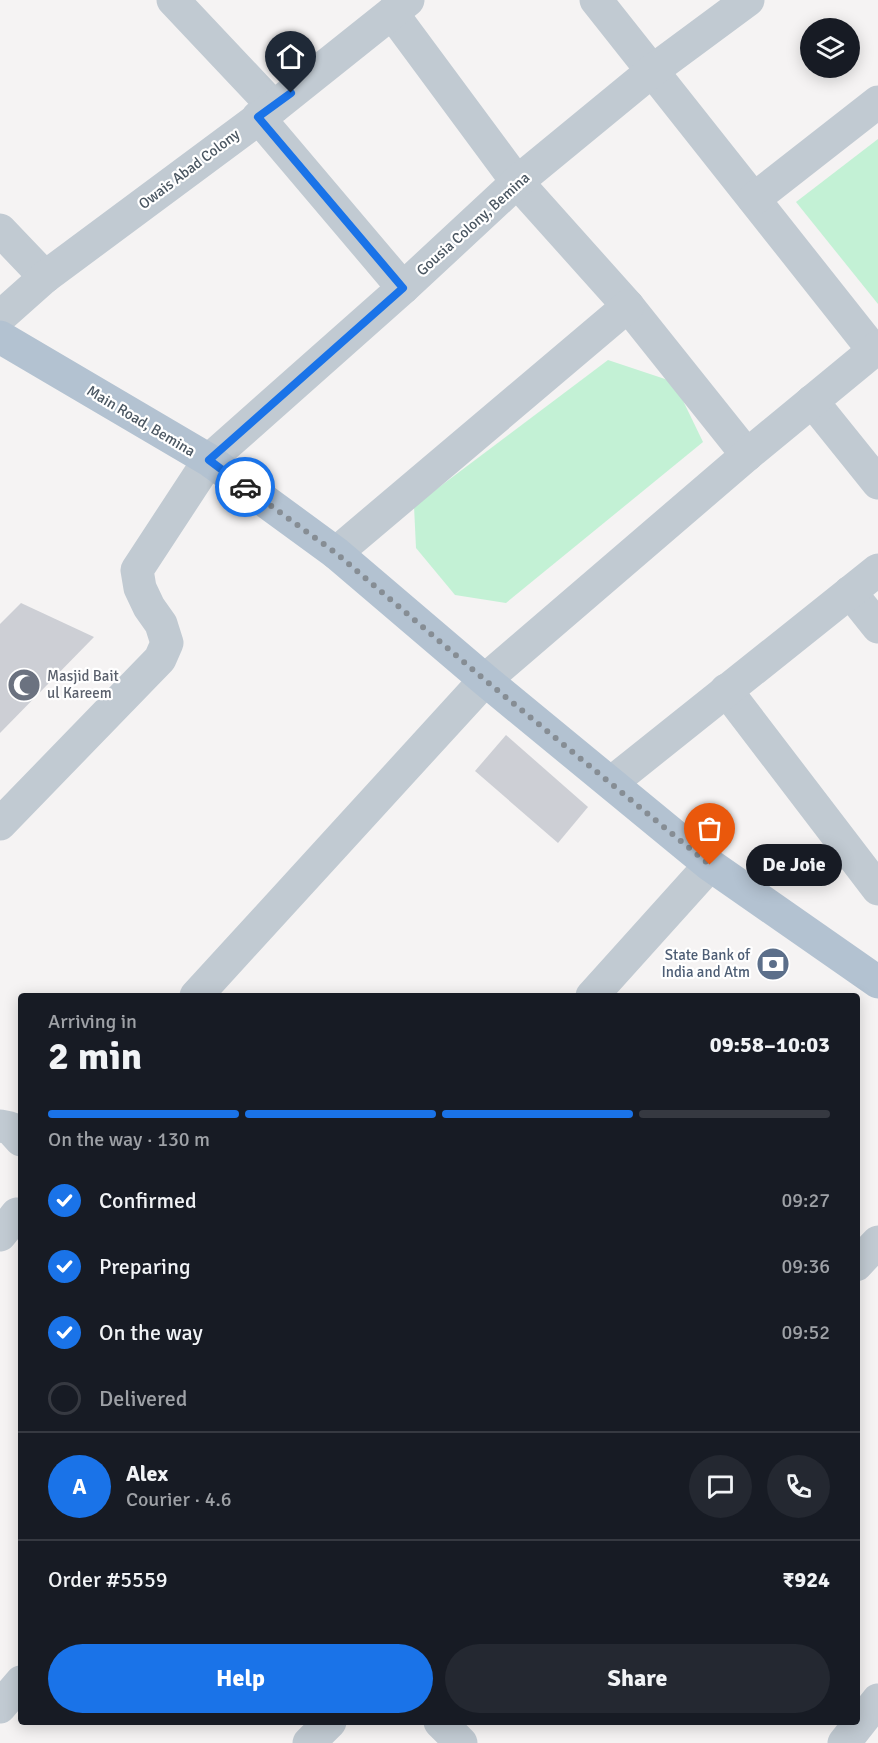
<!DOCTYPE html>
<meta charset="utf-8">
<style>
body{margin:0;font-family:Signika,sans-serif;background:#242831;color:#f1f3f6;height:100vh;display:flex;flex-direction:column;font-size:22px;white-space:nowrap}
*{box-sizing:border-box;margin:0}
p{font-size:20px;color:#9ea1a6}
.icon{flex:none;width:33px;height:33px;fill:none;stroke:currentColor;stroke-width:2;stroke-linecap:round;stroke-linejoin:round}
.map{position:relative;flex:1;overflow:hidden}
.details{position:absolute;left:18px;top:993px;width:842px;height:732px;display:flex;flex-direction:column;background:#171b24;border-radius:6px;box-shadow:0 3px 15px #0003}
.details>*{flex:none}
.fabs{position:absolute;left:800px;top:18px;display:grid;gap:12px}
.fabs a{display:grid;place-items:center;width:60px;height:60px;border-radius:50%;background:#171b24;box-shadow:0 3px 15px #0003;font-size:30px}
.pin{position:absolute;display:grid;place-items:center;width:51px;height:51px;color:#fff;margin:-62px -26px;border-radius:50% 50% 50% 0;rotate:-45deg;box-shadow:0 0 6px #0007}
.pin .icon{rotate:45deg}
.courier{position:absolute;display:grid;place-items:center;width:60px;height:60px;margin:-30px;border:4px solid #1a73e8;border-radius:50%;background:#fff;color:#222;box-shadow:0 2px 8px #0007}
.bubble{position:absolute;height:42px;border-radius:21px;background:#171b24;box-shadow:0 3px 15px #0003;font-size:20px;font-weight:700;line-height:42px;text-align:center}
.headline em{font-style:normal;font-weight:700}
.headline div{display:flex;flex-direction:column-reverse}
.headline{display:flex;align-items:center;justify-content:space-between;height:102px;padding:0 30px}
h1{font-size:39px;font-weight:700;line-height:45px}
.bar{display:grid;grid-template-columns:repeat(4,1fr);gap:9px 6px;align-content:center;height:72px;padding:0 30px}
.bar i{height:8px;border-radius:4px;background:#363941}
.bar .selected{background:#1a73e8}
.bar p{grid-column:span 4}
.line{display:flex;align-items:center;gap:15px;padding:0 30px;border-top:2px solid #363941}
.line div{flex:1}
.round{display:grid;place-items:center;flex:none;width:63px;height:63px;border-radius:32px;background:#242831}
ol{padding:0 30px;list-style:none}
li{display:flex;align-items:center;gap:18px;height:66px}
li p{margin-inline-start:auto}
li .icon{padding:6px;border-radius:50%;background:#1a73e8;color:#fff;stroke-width:4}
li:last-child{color:#9ea1a6}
li i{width:33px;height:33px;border:3px solid #363941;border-radius:50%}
.button{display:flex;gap:12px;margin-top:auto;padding:12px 30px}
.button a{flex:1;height:69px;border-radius:36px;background:#1a73e8;color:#fff;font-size:24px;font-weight:700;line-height:69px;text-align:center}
.button a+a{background:#242831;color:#f1f3f6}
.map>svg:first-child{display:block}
.green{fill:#c3f1d5}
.building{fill:#cdcfd5}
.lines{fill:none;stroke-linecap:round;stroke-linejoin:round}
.minor{stroke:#c1cad2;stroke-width:33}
.major{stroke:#b3c2d1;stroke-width:33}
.done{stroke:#868d94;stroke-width:6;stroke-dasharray:0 10.8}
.route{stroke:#1a73e8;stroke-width:8}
.labels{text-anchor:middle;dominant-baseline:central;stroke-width:4.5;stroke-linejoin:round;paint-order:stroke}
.street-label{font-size:15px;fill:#4a5661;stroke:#fff}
.worship-label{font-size:15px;fill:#5b616d;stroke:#fff;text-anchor:start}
.service-label{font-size:15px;fill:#4e5e75;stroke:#fff;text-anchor:end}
</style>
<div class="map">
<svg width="878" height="1743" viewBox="0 0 878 1743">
<rect width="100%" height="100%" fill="#f5f3f3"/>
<g class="green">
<path d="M 878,139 L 878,304 L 796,202 Z"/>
<path d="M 608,360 L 674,382 L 703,442 L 506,603 L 455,595 L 416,548 L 414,506 Z"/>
</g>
<g class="building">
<path d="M 21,603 L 94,637 L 0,733 L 0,624 Z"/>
<path d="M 506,735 L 588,807 L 558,843 L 475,771 Z"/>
</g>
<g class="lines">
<g class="minor">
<path d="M 173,0 L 274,107"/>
<path d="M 596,0 L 874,351"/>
<path d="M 392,13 L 517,182 L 628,306 L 747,455"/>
<path d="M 258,117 L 403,288"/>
<path d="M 754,199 L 878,102"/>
<path d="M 0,230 L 45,277"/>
<path d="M 0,317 L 45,277 L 274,107 L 408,0"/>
<path d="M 812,401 L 878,483"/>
<path d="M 336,553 L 628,306"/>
<path d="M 850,592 L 878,627"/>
<path d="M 726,690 L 878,889"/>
<path d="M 611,783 L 878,570"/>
<path d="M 0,824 L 160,659 L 167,643 L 161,624 L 149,607 L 140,588 L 137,570 L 209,460 L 403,288 L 517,182 L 652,71 L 748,0"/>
<path d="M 196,996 L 485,680 L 747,455 L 878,347"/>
<path d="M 592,996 L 710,865"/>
<path d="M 0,1126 L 10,1128 L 21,1140"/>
<path d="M 0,1235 L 17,1214"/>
<path d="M 856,1265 L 878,1242"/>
<path d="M 0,1707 L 21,1682"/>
<path d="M 440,1722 L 461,1743"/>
<path d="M 309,1743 L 330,1722"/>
<path d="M 844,1743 L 878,1700"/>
</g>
<path class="major" d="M 0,337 L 209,460 L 336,553 L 485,680 L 710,865 L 878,982"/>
</g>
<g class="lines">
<path class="done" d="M 245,487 L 336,553 L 485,680 L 710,865"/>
<path class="route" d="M 245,487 L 209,460 L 403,288 L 258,117 L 291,93"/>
</g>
<defs>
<symbol id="mosque-disc" viewBox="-11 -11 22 22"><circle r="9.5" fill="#6b7280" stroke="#fff"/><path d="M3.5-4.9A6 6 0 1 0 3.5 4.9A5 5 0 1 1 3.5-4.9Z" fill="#fff"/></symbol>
<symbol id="bank-disc" viewBox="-11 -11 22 22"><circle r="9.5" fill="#5c6f8a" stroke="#fff"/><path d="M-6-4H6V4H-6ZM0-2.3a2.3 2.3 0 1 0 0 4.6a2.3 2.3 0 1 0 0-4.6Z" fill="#fff"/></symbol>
</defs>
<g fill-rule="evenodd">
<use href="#mosque-disc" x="5" y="666" width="38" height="38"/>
<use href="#bank-disc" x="754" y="945" width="38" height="38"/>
</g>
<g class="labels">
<g class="street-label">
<text transform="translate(189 169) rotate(-37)">Owais Abad Colony</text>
<text transform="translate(473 224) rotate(-42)">Gousia Colony, Bemina</text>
<text transform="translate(141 421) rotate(31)">Main Road, Bemina</text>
</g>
<g class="worship-label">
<text x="47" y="676">Masjid Bait<tspan x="47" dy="17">ul Kareem</tspan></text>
</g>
<g class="service-label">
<text x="750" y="955">State Bank of<tspan x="750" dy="17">India and Atm</tspan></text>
</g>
</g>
</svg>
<div class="fabs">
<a><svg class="icon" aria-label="layers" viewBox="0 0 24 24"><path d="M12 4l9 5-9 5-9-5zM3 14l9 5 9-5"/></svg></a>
</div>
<div class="pin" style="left:710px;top:865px;background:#ea580c"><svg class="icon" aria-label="bag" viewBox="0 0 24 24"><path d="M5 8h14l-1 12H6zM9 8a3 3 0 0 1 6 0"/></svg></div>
<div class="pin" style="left:291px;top:93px;background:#1f2937"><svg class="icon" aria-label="home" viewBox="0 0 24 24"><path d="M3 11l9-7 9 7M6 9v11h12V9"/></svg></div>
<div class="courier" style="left:245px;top:487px"><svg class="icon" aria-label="car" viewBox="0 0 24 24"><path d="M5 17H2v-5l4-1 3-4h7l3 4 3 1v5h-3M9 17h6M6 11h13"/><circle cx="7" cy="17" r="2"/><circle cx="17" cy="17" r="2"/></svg></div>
<div class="bubble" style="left:746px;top:844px;width:96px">De Joie</div>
<section class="details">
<div class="headline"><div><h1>2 min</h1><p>Arriving in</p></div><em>09:58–10:03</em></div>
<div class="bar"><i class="selected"></i><i class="selected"></i><i class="selected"></i><i></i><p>On the way · 130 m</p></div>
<ol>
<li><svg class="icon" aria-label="check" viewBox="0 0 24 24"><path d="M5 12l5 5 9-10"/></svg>Confirmed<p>09:27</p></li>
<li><svg class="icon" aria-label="check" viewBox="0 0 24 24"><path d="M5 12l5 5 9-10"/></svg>Preparing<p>09:36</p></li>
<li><svg class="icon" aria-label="check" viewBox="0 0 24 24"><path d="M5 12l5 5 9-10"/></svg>On the way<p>09:52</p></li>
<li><i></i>Delivered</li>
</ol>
<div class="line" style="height:108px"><b class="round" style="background:#1a73e8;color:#fff">A</b><div><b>Alex</b><p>Courier · 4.6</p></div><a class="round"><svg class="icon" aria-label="chat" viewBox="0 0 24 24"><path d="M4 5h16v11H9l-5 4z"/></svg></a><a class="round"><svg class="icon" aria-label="phone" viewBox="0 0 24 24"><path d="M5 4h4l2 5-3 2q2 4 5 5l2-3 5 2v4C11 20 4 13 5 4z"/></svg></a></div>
<div class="line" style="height:78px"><div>Order #5559</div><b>₹924</b></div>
<div class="button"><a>Help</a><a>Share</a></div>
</section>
</div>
